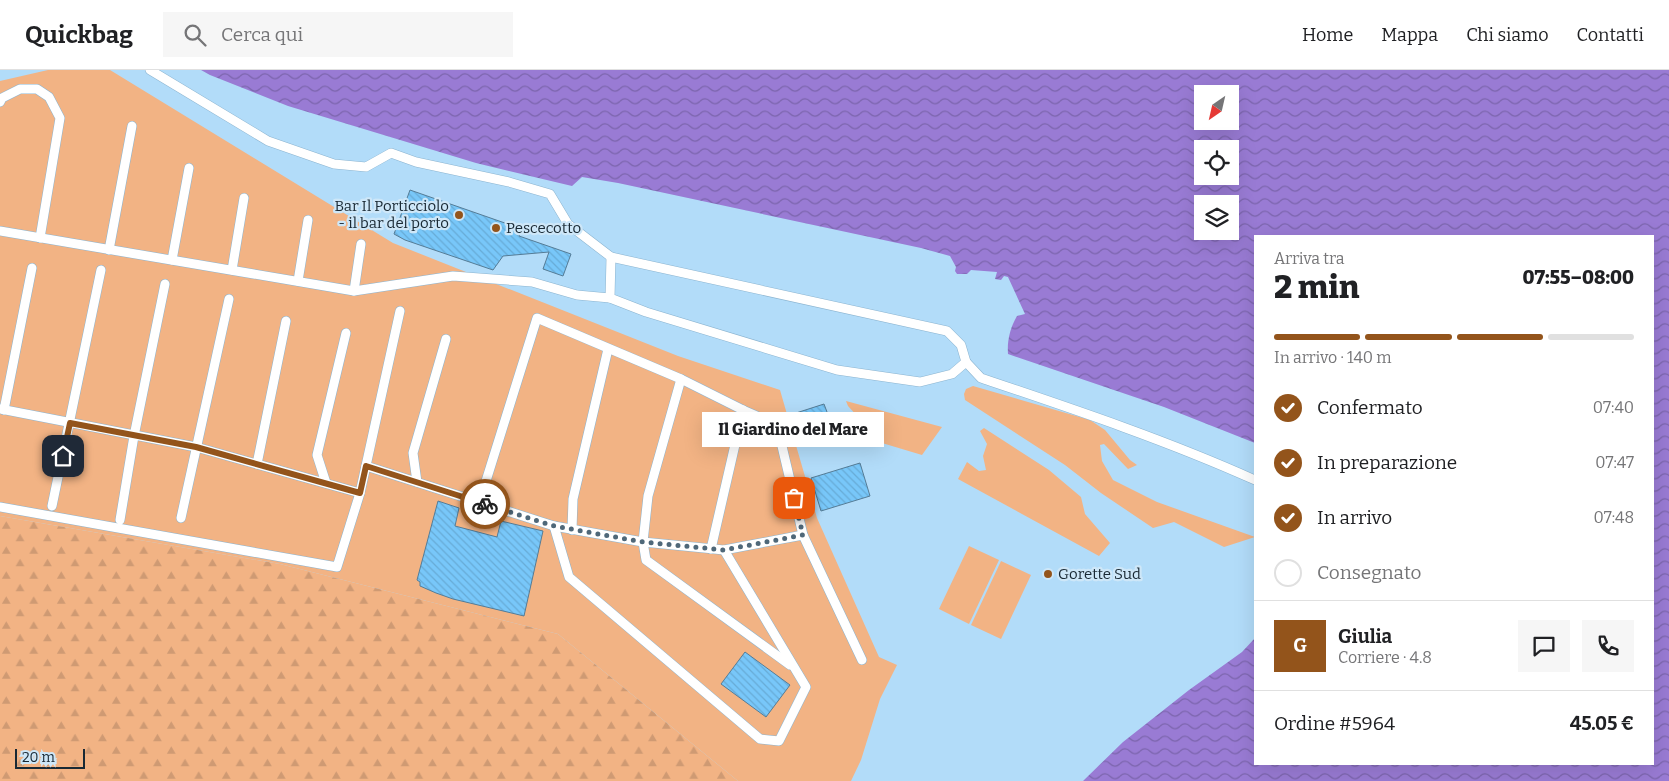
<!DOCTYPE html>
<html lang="it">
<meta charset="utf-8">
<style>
body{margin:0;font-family:Bitter,serif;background:#f6f6f6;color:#202124;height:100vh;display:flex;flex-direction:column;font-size:19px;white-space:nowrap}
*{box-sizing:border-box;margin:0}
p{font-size:16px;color:#757577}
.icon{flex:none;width:28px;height:28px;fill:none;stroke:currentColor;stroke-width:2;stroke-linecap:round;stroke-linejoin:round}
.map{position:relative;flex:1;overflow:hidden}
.side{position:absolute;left:1254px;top:165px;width:400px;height:530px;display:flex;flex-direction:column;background:#fff;border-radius:0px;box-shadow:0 5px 20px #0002}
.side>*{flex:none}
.needle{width:32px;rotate:214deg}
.controls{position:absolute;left:1194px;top:15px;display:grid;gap:10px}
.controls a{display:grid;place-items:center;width:45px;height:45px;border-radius:0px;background:#fff;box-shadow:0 5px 20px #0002;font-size:25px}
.scale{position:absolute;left:15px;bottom:12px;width:70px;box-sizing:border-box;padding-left:5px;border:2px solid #192934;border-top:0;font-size:14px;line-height:18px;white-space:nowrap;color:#192934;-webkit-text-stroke:4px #cee7f8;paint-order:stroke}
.pin{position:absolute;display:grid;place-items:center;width:42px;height:42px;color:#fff;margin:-21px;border-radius:10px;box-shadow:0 2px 8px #0006}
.courier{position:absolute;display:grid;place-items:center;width:50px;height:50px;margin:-25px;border:4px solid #93541b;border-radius:50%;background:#fff;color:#222;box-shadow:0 1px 6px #0007}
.bubble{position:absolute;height:35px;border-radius:0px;background:#fff;box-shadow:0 5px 20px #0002;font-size:16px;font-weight:800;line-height:35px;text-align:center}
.summary em{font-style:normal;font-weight:800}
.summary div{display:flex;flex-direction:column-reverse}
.summary{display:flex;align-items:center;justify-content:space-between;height:85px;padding:0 20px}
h1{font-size:32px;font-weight:800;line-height:38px}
.bar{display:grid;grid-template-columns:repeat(4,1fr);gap:8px 5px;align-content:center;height:60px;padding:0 20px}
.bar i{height:6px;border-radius:4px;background:#e0e0e0}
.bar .on{background:#93541b}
.bar p{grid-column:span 4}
.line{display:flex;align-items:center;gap:12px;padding:0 20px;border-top:1px solid #e0e0e0}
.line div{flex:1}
.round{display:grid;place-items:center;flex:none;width:52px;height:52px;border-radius:0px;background:#f6f6f6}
ol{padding:0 20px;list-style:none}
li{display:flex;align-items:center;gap:15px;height:55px}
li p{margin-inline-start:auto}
li .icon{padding:5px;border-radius:50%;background:#93541b;color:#fff;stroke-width:4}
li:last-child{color:#757577}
li i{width:28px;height:28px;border:2px solid #e0e0e0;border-radius:50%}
header{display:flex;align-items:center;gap:30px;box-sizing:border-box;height:70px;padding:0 25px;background:#fff;border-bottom:1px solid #e0e0e0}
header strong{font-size:24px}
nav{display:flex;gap:28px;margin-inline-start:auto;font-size:18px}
.search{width:350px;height:45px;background:#f6f6f6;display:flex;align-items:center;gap:12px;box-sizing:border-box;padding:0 18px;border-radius:0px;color:#757577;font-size:19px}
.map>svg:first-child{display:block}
.green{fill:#f2b384}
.forest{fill:url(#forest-firs)}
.water{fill:url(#water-waves);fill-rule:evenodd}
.building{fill:url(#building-back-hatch);stroke:#557c96}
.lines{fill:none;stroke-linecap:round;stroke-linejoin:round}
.lane-casing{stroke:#8bb4d0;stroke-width:10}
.lane{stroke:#fff;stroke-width:9}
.done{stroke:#4f6879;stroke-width:5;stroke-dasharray:0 9}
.route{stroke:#93541b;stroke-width:6}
.poi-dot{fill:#93541b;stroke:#cee7f8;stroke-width:2}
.labels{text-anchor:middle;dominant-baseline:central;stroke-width:4.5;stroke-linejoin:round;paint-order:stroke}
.poi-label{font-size:15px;fill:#192934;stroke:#cee7f8;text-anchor:start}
</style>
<header>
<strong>Quickbag</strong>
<div class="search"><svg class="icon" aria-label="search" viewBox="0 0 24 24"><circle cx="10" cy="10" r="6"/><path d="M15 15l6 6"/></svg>Cerca qui</div>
<nav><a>Home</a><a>Mappa</a><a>Chi siamo</a><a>Contatti</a></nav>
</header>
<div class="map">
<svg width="1669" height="711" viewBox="0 0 1669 711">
<defs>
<pattern id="forest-firs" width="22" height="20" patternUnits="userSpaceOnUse" patternTransform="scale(1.25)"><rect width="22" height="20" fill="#f2b384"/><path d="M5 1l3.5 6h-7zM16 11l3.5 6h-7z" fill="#cf9a73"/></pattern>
<pattern id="water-waves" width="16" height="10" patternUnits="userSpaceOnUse" patternTransform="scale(1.25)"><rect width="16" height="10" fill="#997bd4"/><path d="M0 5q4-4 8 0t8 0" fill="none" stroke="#7c65ad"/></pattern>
<pattern id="building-back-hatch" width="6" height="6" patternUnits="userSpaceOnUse" patternTransform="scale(1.25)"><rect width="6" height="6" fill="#78c7f9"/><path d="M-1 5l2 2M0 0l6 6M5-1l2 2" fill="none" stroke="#67abd6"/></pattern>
</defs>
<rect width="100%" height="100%" fill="#b2dcf9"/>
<g class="green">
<path d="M 48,0 L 110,0 L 393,173 L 678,286 L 780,320 L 817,448 L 879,587 L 897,595 L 880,629 L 861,690 L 851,711 L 738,711 L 558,564 L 280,494 L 0,446 L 0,11 Z"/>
<path d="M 973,316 L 1090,350 L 1105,360 L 1130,390 L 1137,395 L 1128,399 L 1104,374 L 1100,375 L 1102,391 L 1113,410 L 1157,432 L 1255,467 L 1224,477 L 1174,452 L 1153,458 L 1101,423 L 1065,395 L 965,330 L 964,324 L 966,319 Z"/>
<path d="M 846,331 L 942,357 L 922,385 L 882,373 L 848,336 Z"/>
<path d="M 984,358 L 1049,400 L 1081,427 L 1085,444 L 1110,473 L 1099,486 L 958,409 L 967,392 L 979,401 L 986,400 L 983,386 L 987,374 L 980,361 Z"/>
<path d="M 969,476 L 999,490 L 969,554 L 939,539 Z"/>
<path d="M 1001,491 L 1031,505 L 1001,569 L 971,555 Z"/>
</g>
<path class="forest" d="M 0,446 L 280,494 L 558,564 L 738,711 L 0,711 Z"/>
<path class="water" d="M 201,0 L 1669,0 L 1669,711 L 1083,711 L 1123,672 L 1189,620 L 1242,582 L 1255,568 L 1255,694 L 1652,694 L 1652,166 L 1255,166 L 1255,373 L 1164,337 L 1008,284 C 1007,271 1010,258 1017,246 L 1025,244 L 1008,207 L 1004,206 L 1001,210 L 995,209 L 997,202 L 971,200 L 967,204 L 957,204 L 955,201 L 956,197 L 950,186 L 921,178 L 618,113 L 582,107 L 572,116 L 476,93 L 288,36 L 210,5 ZM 1202,24 L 1230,24 L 1230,51 L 1202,51 ZM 1202,79 L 1230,79 L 1230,106 L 1202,106 ZM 1202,134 L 1230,134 L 1230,161 L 1202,161 Z"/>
<g class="building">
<path d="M 410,120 L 522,159 L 519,166 L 571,184 L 563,206 L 543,199 L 549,182 L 503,186 L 493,200 L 405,170 L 394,164 Z"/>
<path d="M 824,334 L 830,350 L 798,361 L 793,344 Z"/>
<path d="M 860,393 L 870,426 L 821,441 L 811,408 Z"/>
<path d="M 438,431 L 459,438 L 455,456 L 497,467 L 501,451 L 543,461 L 524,546 L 453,529 L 436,523 L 420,516 L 420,512 L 417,510 Z"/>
<path d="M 745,582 L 790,615 L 766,647 L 721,614 Z"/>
</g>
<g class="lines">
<defs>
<g id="lane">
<path d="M 150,0 L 268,71 L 334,94 L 366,97 L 391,83 L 416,92 L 509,112 L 550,124 L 568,154 L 611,187 L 947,261 L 961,275 L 966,292 L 981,308 C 1073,339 1166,370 1255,410"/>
<path d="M 0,32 L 2,28 L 20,19 L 37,19 L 49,27 L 60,48 L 40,168"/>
<path d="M 0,161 L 354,221 L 453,206 L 532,212 L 577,225 L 610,228"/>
<path d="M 109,180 L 132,56"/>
<path d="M 611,187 L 610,228 L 646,242 L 837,300 L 920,312 L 952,304 L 966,292"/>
<path d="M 172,190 L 189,98"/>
<path d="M 232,200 L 244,128"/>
<path d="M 298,211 L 308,150"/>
<path d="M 354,221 L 361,174"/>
<path d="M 681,309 L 648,426 L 643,472 L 646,490 L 790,595"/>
<path d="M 0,339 L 196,377 L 360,423"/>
<path d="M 4,340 L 32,198"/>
<path d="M 257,394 L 286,251"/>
<path d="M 366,396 L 554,456 L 643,472 L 724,480 L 803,465"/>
<path d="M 417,412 L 413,383 L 446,269"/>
<path d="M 326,413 L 317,385 L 346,263"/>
<path d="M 486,435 L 486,411 L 537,248 L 681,309 L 743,340 L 777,355 L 803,465 L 862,590"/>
<path d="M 52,436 L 101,200"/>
<path d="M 0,437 L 337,497 L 360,423 L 400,241"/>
<path d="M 181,448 L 229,229"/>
<path d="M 120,450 L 134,366 L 165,214"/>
<path d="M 554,456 L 569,507 L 760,669 L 779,671 L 806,617 L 724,480"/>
<path d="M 572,460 L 573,429 L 608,279"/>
<path d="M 711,479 L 743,340"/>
</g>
</defs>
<use href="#lane" class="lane-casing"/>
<use href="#lane" class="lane"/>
</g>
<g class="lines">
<path class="done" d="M 485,434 L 554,456 L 643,472 L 724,480 L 803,465 L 794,428"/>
<path class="route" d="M 63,386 L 70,353 L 196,377 L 360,423 L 366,396 L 485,434"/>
</g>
<g class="poi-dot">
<circle cx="459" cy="145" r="5"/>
<circle cx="496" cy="158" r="5"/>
<circle cx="1048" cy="504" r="5"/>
</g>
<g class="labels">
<g class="poi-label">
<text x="449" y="136" text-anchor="end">Bar Il Porticciolo<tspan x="449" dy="17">- il bar del porto</tspan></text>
<text x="506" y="158">Pescecotto</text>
<text x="1058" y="504">Gorette Sud</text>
</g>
</g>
</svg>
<div class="controls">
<a><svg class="needle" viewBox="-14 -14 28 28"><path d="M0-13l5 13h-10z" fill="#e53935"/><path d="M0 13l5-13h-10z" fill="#757577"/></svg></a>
<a><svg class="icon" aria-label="locate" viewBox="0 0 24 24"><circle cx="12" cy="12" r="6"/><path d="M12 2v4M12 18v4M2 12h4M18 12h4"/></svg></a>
<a><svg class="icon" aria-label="layers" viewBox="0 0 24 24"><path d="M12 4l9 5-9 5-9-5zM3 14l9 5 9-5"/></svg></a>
</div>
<div class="scale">20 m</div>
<div class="pin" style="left:794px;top:428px;background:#ea580c"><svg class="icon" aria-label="bag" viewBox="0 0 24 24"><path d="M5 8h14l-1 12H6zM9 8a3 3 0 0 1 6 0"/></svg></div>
<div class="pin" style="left:63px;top:386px;background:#1f2937"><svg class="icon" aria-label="home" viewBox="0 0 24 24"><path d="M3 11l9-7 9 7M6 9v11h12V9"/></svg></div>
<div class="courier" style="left:485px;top:434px"><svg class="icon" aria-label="bike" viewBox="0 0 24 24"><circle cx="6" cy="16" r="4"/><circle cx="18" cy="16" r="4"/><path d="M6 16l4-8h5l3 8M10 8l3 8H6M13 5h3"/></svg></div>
<div class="bubble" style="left:702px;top:342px;width:182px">Il Giardino del Mare</div>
<section class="side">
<div class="summary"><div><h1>2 min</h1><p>Arriva tra</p></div><em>07:55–08:00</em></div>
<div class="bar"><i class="on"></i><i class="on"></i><i class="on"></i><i></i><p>In arrivo · 140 m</p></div>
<ol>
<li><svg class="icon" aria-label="check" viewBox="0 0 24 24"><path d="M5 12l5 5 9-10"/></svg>Confermato<p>07:40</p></li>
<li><svg class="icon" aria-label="check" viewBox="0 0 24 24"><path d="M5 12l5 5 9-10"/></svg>In preparazione<p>07:47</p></li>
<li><svg class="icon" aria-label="check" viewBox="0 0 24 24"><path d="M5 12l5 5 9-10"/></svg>In arrivo<p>07:48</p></li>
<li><i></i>Consegnato</li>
</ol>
<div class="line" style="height:90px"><b class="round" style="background:#93541b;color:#fff">G</b><div><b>Giulia</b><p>Corriere · 4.8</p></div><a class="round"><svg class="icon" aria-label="chat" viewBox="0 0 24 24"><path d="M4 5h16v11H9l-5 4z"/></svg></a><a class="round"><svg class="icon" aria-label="phone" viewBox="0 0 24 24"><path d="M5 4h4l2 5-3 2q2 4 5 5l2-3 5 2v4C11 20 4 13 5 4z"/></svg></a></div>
<div class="line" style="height:65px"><div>Ordine #5964</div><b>45.05 €</b></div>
</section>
</div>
